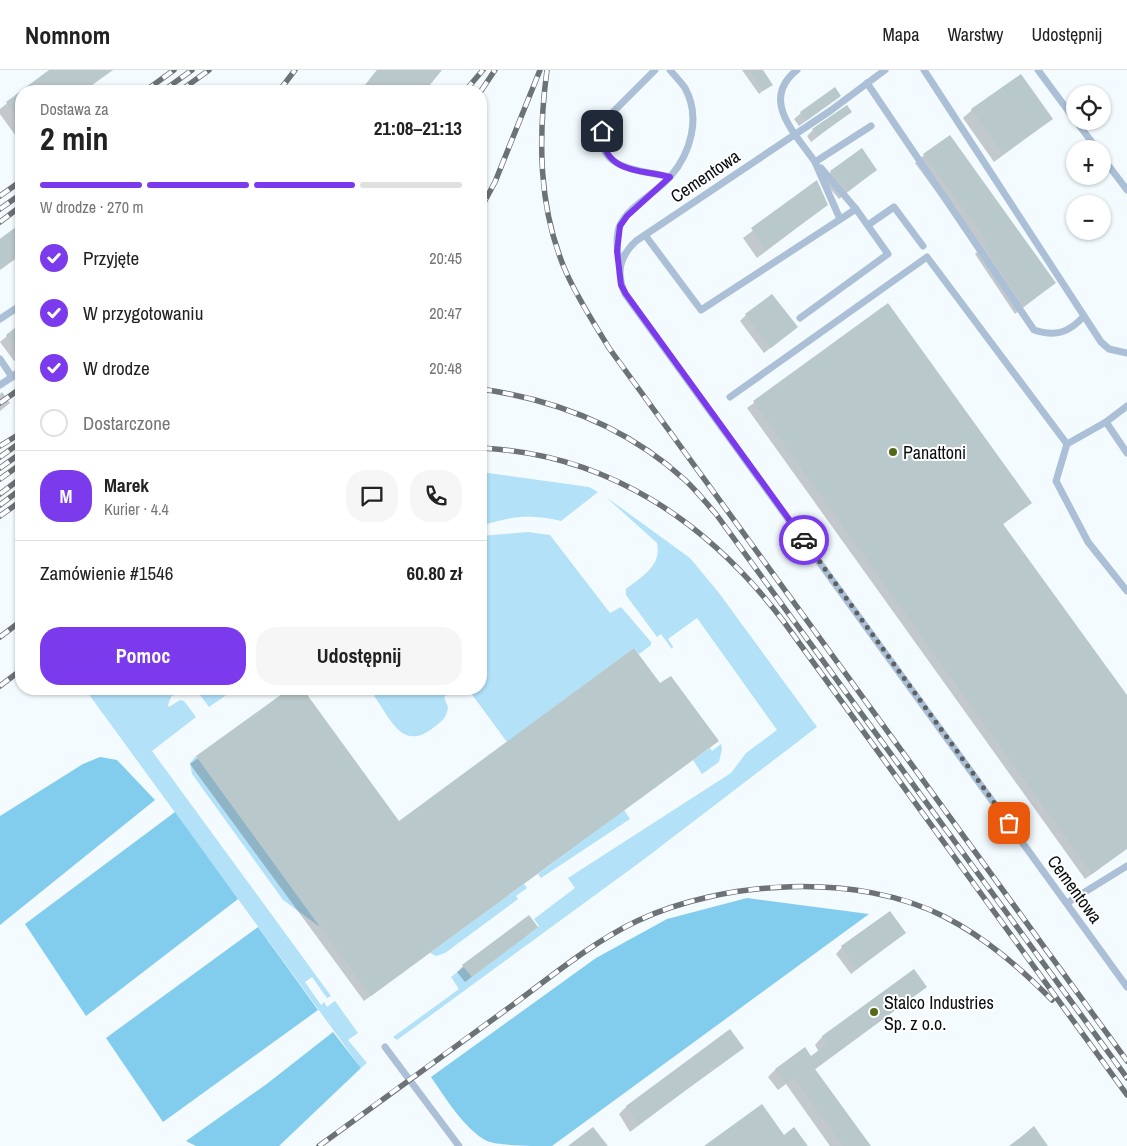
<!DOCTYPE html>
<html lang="pl">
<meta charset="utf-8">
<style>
body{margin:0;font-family:"Archivo Narrow",sans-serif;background:#f6f6f6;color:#222;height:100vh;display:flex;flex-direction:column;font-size:19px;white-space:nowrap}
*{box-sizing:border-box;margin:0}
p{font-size:16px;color:#767676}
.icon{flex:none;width:28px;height:28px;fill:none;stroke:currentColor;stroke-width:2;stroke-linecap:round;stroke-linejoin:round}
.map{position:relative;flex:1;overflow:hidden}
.sheet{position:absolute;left:15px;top:15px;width:472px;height:610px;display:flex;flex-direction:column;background:#fff;border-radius:20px;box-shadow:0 1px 4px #0004}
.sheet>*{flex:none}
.controls{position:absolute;left:1066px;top:15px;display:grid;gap:10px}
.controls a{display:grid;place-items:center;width:45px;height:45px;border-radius:50%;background:#fff;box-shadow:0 1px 4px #0004;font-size:25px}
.pin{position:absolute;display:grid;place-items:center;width:42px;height:42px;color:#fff;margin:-21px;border-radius:10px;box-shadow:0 2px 8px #0006}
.courier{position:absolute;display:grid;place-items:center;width:50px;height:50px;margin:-25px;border:4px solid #7c3aed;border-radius:50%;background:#fff;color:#222;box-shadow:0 1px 6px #0007}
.head em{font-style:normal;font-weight:700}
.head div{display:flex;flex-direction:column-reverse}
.head{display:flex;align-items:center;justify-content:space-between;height:85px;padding:0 25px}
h1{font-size:32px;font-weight:700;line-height:38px}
.bar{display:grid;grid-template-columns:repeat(4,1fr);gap:8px 5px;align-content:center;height:60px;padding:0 25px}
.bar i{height:6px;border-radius:4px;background:#e0e0e0}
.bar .active{background:#7c3aed}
.bar p{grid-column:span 4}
.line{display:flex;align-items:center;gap:12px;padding:0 25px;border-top:1px solid #e0e0e0}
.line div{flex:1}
.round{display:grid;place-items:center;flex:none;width:52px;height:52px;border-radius:20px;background:#f6f6f6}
ol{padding:0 25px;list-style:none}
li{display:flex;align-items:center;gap:15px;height:55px}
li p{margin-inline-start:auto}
li .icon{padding:5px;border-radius:50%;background:#7c3aed;color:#fff;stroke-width:4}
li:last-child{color:#767676}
li i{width:28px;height:28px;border:2px solid #e0e0e0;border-radius:50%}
.primary-button{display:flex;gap:10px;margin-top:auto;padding:10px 25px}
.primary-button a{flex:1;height:58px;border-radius:20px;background:#7c3aed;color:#fff;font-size:20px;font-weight:700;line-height:58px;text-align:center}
.primary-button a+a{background:#f6f6f6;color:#222}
header{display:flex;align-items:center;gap:30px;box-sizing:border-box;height:70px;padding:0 25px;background:#fff;border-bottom:1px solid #e0e0e0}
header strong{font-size:24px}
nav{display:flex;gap:28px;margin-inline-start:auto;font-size:18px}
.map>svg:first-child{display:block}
.green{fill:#b2e1f8}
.forest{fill:#82cced}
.shadow{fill:#0003}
.building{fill:#b9c8ca}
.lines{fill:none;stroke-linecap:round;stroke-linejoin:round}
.service{stroke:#abc0d6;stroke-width:7}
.rail-casing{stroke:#6c7275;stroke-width:5.5}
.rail{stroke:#fff;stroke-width:4;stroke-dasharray:11;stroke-linecap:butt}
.done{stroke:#5c6264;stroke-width:5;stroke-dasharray:0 9}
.route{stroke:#7c3aed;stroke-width:6}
.poi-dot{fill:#546917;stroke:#fff;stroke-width:2}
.labels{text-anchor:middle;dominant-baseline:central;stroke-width:4;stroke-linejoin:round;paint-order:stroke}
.street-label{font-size:18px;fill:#0b0f11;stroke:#fff}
.poi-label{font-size:18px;fill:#0b0f11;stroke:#fff;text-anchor:start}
</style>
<header>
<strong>Nomnom</strong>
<nav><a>Mapa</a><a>Warstwy</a><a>Udostępnij</a></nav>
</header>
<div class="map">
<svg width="1127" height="1076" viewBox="0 0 1127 1076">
<rect width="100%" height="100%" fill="#f3fbff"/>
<g class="green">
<path d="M 481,402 L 589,417 L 598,422 L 561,451 C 530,444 511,446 481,456 Z"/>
<path d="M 606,427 L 690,488 L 719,523 L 817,657 L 643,790 L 397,970 L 393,967 L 459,919 L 451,907 L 464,897 L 472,907 L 539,856 L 534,849 L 575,818 L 568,808 L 731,703 L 746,683 L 777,660 L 697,548 L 668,569 L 673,577 L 672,579 L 661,564 L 657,567 L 626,525 L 626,519 C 642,506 662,496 657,473 Z"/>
<path d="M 528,462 L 550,465 L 610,543 L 621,537 L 651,572 L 651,575 L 639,584 L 634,578 L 507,672 L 468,619 L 481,619 L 481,466 Z"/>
<path d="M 85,619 L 181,619 L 171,627 L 168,635 L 169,637 L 180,630 L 184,631 L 196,647 L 152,681 L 331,926 L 327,928 L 312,907 L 305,912 L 321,935 L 324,932 L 327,937 L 335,931 L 358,963 L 348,970 L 367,993 L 361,998 Z"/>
<path d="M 199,619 L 235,619 L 209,637 L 200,625 Z"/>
<path d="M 384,619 L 456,619 L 444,627 L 448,637 C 447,648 441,652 433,658 C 402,682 391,649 374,626 Z"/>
<path d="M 721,674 L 722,679 L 719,692 L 702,704 L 693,690 L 710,678 L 712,681 Z"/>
<path d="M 196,686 L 320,857 L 283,830 L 192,704 L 190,693 Z"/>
<path d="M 624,740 L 630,749 L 541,808 L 538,804 Z"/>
<path d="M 524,814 L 527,818 L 516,826 L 518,829 L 445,883 L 436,886 L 430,883 Z"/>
</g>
<g class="forest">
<path d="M 100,687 L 117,690 L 155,730 L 0,855 L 0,746 L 83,694 Z"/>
<path d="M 175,742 L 238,829 L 86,946 L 25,854 Z"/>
<path d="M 747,828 L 869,844 L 552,1076 C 537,1076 499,1076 487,1071 C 464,1059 445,1027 431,1007 L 596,888 L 667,849 Z"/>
<path d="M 258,857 L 318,940 L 163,1052 L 106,968 Z"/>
<path d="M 333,962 L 361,998 L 279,1076 L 196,1076 L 186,1071 L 268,1013 Z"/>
</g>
<g class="shadow">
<path d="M 51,0 L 113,0 L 84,21 L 22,21 Z"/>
<path d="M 377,0 L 440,0 L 424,21 L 360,21 Z"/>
<path d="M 742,0 L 762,0 L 771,14 L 759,24 Z"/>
<path d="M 21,22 L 21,67 L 18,69 L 0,44 L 0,39 Z"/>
<path d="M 840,26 L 799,56 L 794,49 L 801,43 Z"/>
<path d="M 972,40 L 1052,49 L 994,92 L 963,48 Z"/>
<path d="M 851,41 L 811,72 L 807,66 L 813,60 Z"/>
<path d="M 924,85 L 1055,213 L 1015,244 L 975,184 L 979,180 L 915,93 Z"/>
<path d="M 876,100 L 839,129 L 823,110 L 831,102 Z"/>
<path d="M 817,112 L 827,135 L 757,188 L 743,168 Z"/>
<path d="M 21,154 L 21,185 L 0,200 L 0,169 Z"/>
<path d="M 888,235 L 1031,433 L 1002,455 L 1127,627 L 1127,779 L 1085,809 L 747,338 Z"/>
<path d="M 746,245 L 797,257 L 764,283 L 740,251 Z"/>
<path d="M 21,254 L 21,286 L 14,291 L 0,272 Z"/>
<path d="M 2,322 L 10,333 L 0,341 L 0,324 Z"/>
<path d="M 660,615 L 717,671 L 364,931 L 190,694 L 291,619 L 301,619 L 399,753 Z"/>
<path d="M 530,863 L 465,912 L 457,902 L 463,896 Z"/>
<path d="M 904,863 L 851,904 L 836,884 L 842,877 Z"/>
<path d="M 914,901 L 926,917 L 814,1000 L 869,1076 L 830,1076 L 786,1014 L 778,1020 L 768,1007 L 776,999 L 811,988 L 819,982 L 815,975 L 822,967 Z"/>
<path d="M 743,977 L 630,1062 L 619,1044 L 626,1037 Z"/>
</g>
<g class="building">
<path d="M 49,0 L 112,0 L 83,21 L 21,21 L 21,53 L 6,32 Z"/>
<path d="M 377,0 L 442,0 L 425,21 L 361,21 Z"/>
<path d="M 749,0 L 763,0 L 773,15 L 763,21 Z"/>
<path d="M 1021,4 L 1053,49 L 1003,84 L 971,39 Z"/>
<path d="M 835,17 L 841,26 L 806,51 L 800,42 Z"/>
<path d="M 847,35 L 852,42 L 818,66 L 812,59 Z"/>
<path d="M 950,65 L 1056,213 L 1024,236 L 983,174 L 987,171 L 923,84 Z"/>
<path d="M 862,78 L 877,100 L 848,121 L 830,101 Z"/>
<path d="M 817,110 L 828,135 L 766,180 L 751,158 Z"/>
<path d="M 21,153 L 21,183 L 0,199 L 0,169 Z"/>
<path d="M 772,224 L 798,257 L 771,278 L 745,244 Z"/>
<path d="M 888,233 L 1032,433 L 1003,454 L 1127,625 L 1127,778 L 1092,804 L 753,331 Z"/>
<path d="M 21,253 L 21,286 L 6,265 Z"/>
<path d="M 634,578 L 660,613 L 671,606 L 719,671 L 371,926 L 196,686 L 289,619 L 303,619 L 399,751 Z"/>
<path d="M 890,841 L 906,863 L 857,899 L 841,876 Z"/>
<path d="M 529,845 L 538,857 L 472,907 L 462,895 Z"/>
<path d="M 914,899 L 927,917 L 815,999 L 871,1076 L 843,1076 L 794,1007 L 786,1013 L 775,999 L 805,977 L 811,986 L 827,974 L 822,966 Z"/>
<path d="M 730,959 L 744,978 L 638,1055 L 626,1036 Z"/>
<path d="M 762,1034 L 784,1065 L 794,1057 L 808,1076 L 704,1076 Z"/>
<path d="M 1034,1056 L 1048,1076 L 1009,1076 L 1021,1067 Z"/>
<path d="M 593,1057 L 608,1076 L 568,1076 Z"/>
</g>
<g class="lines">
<g class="service">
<path d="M 655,0 L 605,50 C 589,100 637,99 670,107"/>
<path d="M 797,0 C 759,30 796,64 815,92 L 871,56"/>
<path d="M 885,0 L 830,41 L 636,171 C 619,187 616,203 625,224 L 1127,917"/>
<path d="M 924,0 L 1101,272 L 1109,279 L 1127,283"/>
<path d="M 1038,0 L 1075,50"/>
<path d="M 867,13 L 1034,260 C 1055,267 1069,263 1084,246"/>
<path d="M 1076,51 L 1097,79"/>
<path d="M 1102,87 L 1127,120"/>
<path d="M 815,92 L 840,149"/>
<path d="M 821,98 L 856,139"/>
<path d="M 868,155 L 894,137 L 923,176"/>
<path d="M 645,165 L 701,240 L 856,139 L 888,184 L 800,248"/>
<path d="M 620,193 C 617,181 615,167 620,155 C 630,135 655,124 670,107 C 691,83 701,47 685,18 C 681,12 675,6 670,0"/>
<path d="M 0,249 L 21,235"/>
<path d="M 0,289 L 12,307 L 0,315"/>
<path d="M 12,307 L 21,300"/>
<path d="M 730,327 L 927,187 L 1067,374"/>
<path d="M 1127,336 L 1106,352 L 1067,374 L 1056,411 L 1088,472 L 1127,521"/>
<path d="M 1106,352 L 1127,383"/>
<path d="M 1067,833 L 1127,796"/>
<path d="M 385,977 L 459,1076"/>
</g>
<defs>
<g id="rail">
<path d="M 547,0 C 538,68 538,138 566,202 C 578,229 594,253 609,278 L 1127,991"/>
<path d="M 145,21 L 174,0"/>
<path d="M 163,21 L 192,0"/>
<path d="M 180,21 L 209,0"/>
<path d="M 279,21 L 295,0"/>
<path d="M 465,21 L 483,0"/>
<path d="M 481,21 L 495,0"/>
<path d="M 0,126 L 21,111"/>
<path d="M 481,138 L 495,112 L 540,0"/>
<path d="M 0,139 L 21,124"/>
<path d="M 0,152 L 21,136"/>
<path d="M 481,319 C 557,330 628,358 685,410 C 696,420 706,433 716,444 L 1127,1008"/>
<path d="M 0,333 L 21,318"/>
<path d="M 0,376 L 21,363"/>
<path d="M 481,378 C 609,384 709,453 784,552 L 1127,1025"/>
<path d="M 0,387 L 21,372"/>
<path d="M 0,398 L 21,383"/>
<path d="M 0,409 L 21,394"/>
<path d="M 0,424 L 21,408"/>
<path d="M 0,435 L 21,419"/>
<path d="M 0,446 L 21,431"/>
<path d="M 0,567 L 21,551"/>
<path d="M 0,616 L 21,600"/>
<path d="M 319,1076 C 384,1028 449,981 514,934 C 553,905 593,872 637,851 C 724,810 858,802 945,847 C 986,868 1020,898 1052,930"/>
</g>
</defs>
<use href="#rail" class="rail-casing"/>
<use href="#rail" class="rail"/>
</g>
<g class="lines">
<path class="done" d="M 804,470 L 1009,753"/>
<path class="route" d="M 602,61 C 603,103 637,99 670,107 L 627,146 L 620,156 L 617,181 L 621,215 L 626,224 L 804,470"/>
</g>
<g class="poi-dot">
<circle cx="893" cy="382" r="5"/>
<circle cx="874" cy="942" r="5"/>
</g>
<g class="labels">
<g class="street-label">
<text transform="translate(705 106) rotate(-34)">Cementowa</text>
<text transform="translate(1075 819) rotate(54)">Cementowa</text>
</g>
<g class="poi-label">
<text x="903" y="382">Panattoni</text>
<text x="884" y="932">Stalco Industries<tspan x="884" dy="21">Sp. z o.o.</tspan></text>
</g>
</g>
</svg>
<div class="controls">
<a><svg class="icon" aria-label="locate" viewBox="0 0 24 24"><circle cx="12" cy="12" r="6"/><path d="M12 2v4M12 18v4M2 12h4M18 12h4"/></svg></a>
<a>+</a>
<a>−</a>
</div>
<div class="pin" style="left:1009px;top:753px;background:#ea580c"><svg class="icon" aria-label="bag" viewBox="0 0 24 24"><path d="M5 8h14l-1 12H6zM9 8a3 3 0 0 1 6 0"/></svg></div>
<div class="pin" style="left:602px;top:61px;background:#1f2937"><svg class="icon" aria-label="home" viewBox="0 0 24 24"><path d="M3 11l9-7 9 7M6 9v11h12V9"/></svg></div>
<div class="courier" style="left:804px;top:470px"><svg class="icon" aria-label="car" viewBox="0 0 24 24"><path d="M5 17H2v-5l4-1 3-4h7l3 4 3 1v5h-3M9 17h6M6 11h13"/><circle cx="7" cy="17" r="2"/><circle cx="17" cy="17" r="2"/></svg></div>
<section class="sheet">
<div class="head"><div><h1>2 min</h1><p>Dostawa za</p></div><em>21:08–21:13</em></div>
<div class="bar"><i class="active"></i><i class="active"></i><i class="active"></i><i></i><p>W drodze · 270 m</p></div>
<ol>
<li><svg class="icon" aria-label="check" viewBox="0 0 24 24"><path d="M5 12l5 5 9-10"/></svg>Przyjęte<p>20:45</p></li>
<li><svg class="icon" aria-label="check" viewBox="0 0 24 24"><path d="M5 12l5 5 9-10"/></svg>W przygotowaniu<p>20:47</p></li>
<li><svg class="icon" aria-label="check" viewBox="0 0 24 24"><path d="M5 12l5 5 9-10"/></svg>W drodze<p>20:48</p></li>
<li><i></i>Dostarczone</li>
</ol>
<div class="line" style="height:90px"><b class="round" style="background:#7c3aed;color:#fff">M</b><div><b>Marek</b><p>Kurier · 4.4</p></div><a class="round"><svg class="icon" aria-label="chat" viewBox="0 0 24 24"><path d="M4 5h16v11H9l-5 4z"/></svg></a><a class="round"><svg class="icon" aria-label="phone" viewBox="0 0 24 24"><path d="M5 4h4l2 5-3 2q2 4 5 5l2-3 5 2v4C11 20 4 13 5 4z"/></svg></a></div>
<div class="line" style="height:65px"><div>Zamówienie #1546</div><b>60.80 zł</b></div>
<div class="primary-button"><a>Pomoc</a><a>Udostępnij</a></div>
</section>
</div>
